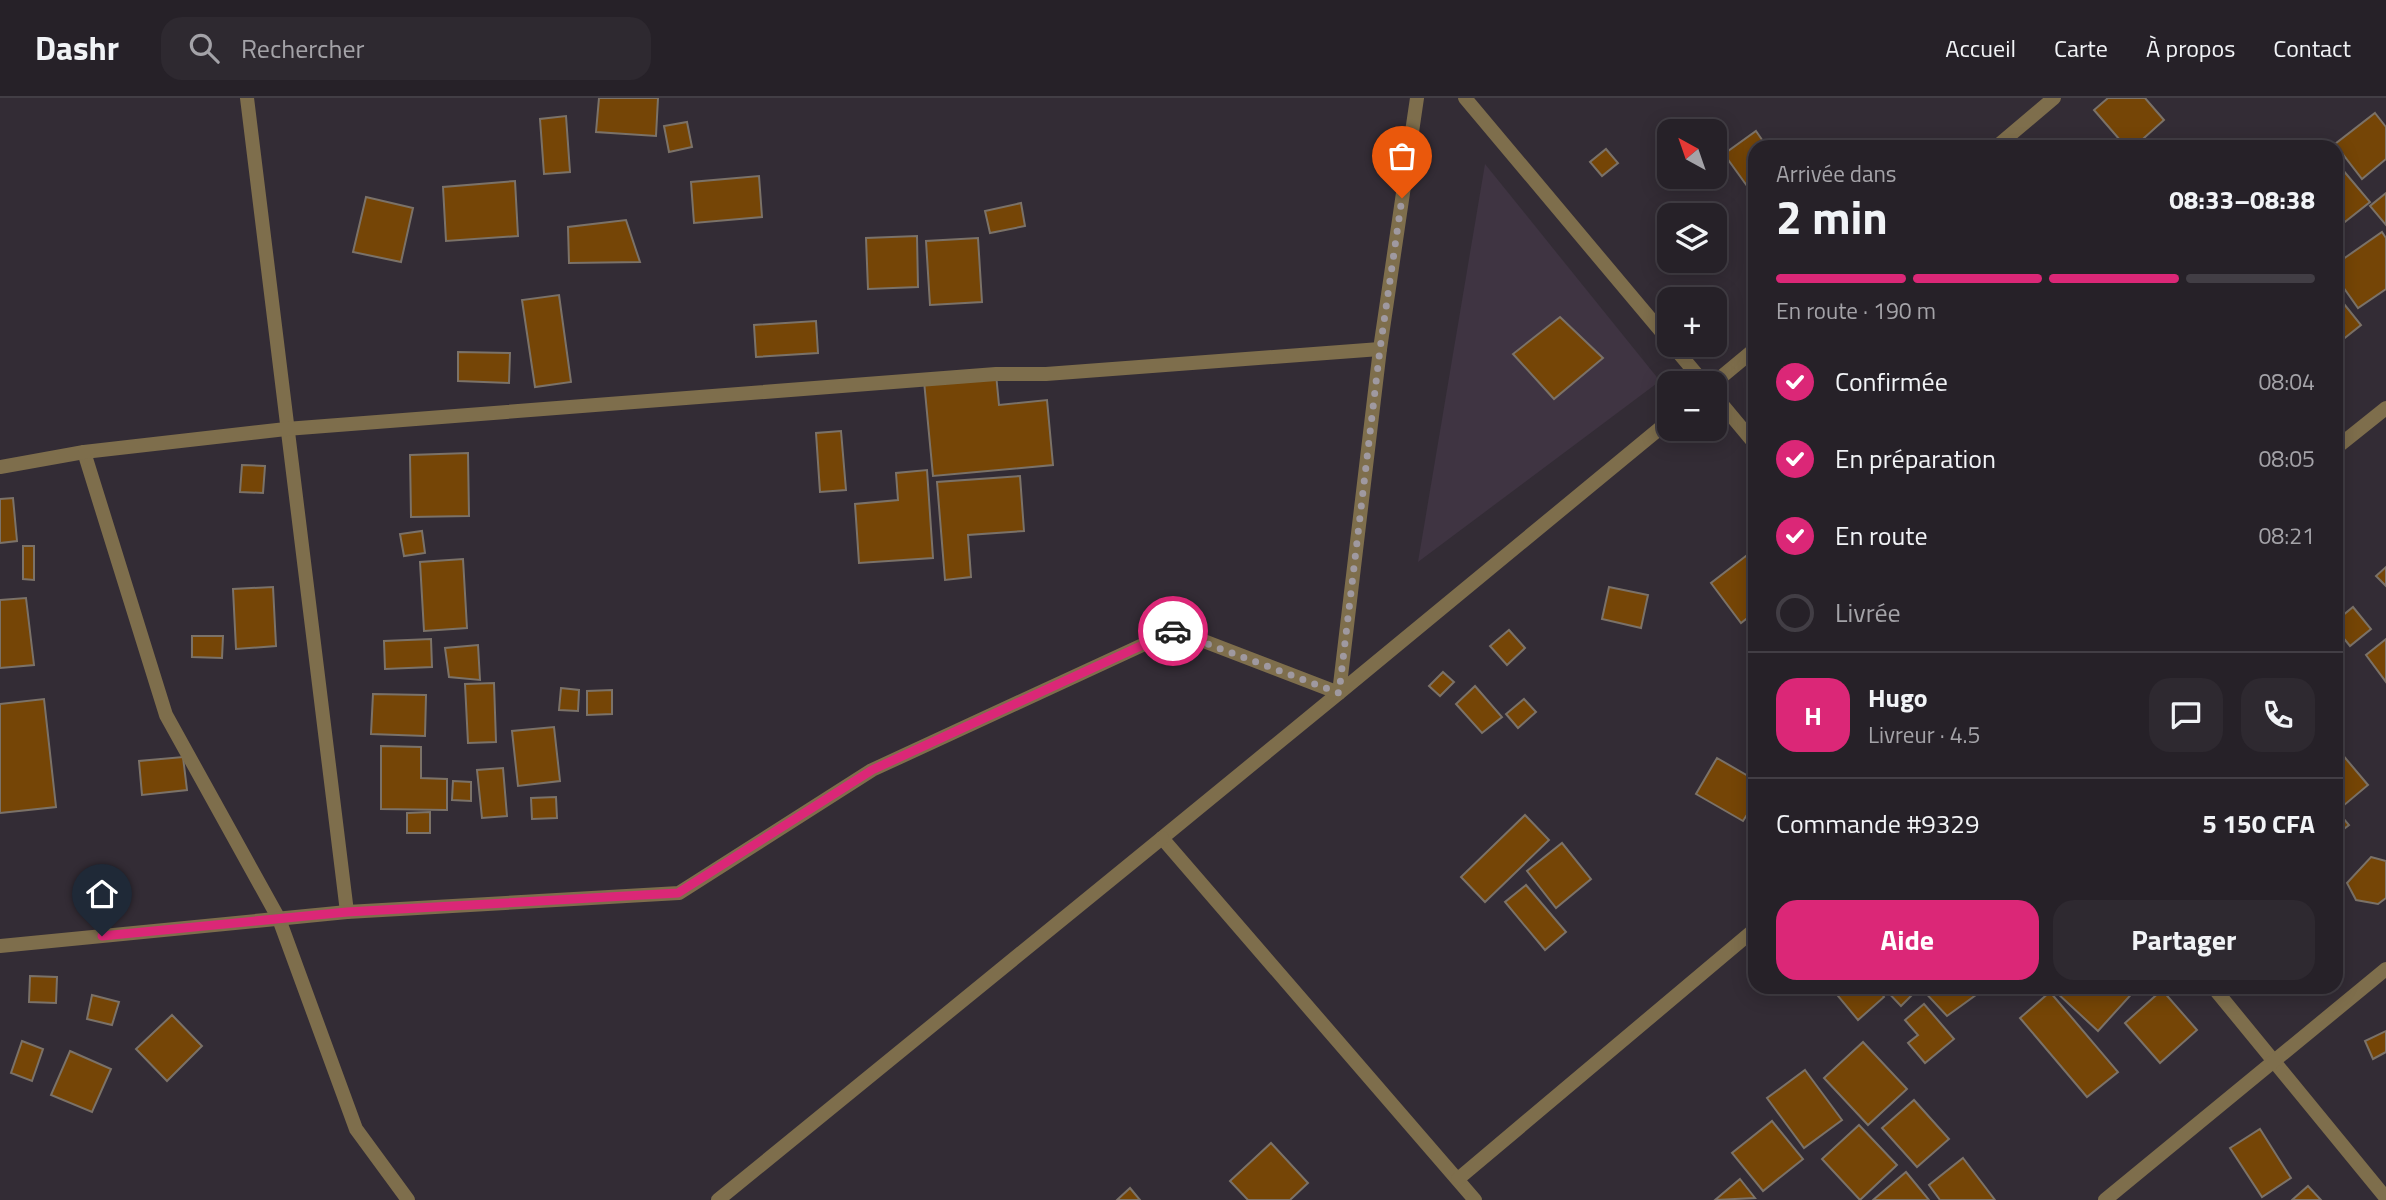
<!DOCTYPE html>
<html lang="fr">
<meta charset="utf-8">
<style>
body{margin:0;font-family:"Titillium Web",sans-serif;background:#2e2930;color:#f1f3f6;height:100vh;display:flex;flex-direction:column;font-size:26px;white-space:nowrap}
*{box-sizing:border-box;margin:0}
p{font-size:23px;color:#a4a3a8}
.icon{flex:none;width:38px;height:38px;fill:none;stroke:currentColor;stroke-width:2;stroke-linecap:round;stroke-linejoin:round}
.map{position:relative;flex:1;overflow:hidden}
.drawer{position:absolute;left:1748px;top:42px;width:595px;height:854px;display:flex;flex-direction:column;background:#262128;border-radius:21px;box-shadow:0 4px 18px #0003,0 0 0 2px #423e45}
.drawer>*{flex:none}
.needle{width:46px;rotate:320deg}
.tools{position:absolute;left:1657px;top:21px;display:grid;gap:14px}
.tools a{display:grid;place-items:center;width:70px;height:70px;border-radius:14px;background:#262128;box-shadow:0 4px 18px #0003,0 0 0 2px #423e45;font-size:35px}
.pin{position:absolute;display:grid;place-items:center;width:60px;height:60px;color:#fff;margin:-72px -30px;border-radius:50% 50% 50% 0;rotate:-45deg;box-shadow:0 0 7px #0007}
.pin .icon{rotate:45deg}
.courier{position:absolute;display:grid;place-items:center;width:70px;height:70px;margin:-35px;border:5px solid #db2777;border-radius:50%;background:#fff;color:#222;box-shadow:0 2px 9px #0007}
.summary em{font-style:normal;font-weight:700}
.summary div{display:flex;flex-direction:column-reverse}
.summary{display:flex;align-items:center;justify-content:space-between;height:119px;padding:0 28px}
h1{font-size:46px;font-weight:700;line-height:52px}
.bar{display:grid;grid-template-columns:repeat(4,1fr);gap:10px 7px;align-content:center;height:84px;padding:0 28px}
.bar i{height:9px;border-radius:5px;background:#423e45}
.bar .selected{background:#db2777}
.bar p{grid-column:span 4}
.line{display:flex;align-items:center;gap:18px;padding:0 28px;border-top:2px solid #423e45}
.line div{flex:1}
.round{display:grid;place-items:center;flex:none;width:74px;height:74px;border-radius:21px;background:#2e2930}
ol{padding:0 28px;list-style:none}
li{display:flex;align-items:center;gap:21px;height:77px}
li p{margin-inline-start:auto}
li .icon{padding:7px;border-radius:50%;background:#db2777;color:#fff;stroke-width:4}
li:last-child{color:#a4a3a8}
li i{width:38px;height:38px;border:4px solid #423e45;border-radius:50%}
.primary-button{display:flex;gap:14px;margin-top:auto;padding:14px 28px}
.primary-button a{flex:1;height:80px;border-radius:21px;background:#db2777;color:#fff;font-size:28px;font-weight:700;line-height:80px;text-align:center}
.primary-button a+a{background:#2e2930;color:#f1f3f6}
header{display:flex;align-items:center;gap:42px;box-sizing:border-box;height:98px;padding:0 35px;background:#262128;border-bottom:2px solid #423e45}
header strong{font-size:33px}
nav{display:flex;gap:38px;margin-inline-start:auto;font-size:24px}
.search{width:490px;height:63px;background:#2e2930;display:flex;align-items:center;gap:18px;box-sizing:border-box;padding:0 24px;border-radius:21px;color:#a4a3a8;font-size:26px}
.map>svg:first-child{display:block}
.built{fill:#3f3442}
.building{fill:#754506;stroke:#7b7268;stroke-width:2}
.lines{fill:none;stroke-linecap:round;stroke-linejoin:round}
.street{stroke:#7e6e4c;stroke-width:14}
.done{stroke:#9f99a0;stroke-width:7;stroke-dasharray:0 12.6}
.route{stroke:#db2777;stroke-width:9}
</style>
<header>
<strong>Dashr</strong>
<div class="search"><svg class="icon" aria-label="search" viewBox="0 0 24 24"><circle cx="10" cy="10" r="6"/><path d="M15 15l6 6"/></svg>Rechercher</div>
<nav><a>Accueil</a><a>Carte</a><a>À propos</a><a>Contact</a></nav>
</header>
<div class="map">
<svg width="2386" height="1102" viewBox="0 0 2386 1102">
<rect width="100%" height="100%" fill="#332c35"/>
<path class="built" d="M 1485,66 L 1660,283 L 1418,464 Z"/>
<g class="building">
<path d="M 599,0 L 658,0 L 656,38 L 596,34 Z"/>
<path d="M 2108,0 L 2145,0 L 2164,22 L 2134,49 L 2126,49 L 2094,12 Z"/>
<path d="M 2375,15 L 2386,29 L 2386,61 L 2362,81 L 2335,46 Z"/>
<path d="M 566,18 L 570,74 L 544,76 L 540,21 Z"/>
<path d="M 687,24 L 692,49 L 669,54 L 664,28 Z"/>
<path d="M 1756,33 L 1767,49 L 1755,49 L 1755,99 L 1724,56 Z"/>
<path d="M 1606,51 L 1618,65 L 1602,78 L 1590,64 Z"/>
<path d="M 2342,71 L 2370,104 L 2336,131 L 2336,76 Z"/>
<path d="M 759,78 L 762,119 L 694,125 L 691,84 Z"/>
<path d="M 515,83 L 518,138 L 446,143 L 443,89 Z"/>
<path d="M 2386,95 L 2386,127 L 2370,108 Z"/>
<path d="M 366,99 L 413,110 L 401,164 L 353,154 Z"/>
<path d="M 1021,105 L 1025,128 L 990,135 L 985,113 Z"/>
<path d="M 626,122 L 640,164 L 569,165 L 568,129 Z"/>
<path d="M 2382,134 L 2386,140 L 2386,191 L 2358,210 L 2336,179 L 2336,166 Z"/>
<path d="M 917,138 L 918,189 L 868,191 L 866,140 Z"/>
<path d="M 978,140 L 982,204 L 930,207 L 926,143 Z"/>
<path d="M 2336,196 L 2361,227 L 2336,247 Z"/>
<path d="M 559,197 L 571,284 L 535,289 L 522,202 Z"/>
<path d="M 1560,219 L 1603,260 L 1554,301 L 1513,256 Z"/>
<path d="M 816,223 L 818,255 L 756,259 L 754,227 Z"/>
<path d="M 458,254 L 510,255 L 509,285 L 458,283 Z"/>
<path d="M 996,276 L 999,307 L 1047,302 L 1053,367 L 933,378 L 924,283 Z"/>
<path d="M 841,333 L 846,392 L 820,394 L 816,335 Z"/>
<path d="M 468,355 L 469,418 L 411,419 L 410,357 Z"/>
<path d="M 242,367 L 265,368 L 263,395 L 240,394 Z"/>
<path d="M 927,372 L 933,460 L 859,465 L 855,406 L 898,402 L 896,375 Z"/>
<path d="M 1020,378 L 1024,433 L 968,437 L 971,479 L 945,482 L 937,384 Z"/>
<path d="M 13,400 L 17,443 L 0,445 L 0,401 Z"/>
<path d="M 422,433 L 425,455 L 404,458 L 400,436 Z"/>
<path d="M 23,448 L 34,448 L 34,482 L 23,481 Z"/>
<path d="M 1755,451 L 1755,514 L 1741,525 L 1711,485 Z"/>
<path d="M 463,461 L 467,530 L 424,533 L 420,464 Z"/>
<path d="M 2386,469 L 2386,488 L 2376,478 Z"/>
<path d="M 273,489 L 276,548 L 236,551 L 233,491 Z"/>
<path d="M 1609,489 L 1648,497 L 1641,530 L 1602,521 Z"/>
<path d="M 26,500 L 34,567 L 0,570 L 0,502 Z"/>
<path d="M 2353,509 L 2371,531 L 2350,548 L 2336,531 L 2336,523 Z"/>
<path d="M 1509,532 L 1525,550 L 1507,567 L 1490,548 Z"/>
<path d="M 192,538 L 223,538 L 222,560 L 192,559 Z"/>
<path d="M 431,541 L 432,569 L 385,571 L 384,543 Z"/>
<path d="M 2386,541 L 2386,584 L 2366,557 Z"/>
<path d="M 478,547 L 480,582 L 449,579 L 445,550 Z"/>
<path d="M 1443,574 L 1454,584 L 1440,598 L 1429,588 Z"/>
<path d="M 494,585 L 496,644 L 468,645 L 465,586 Z"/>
<path d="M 1475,588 L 1502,619 L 1482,635 L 1456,606 Z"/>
<path d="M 561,590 L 579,592 L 578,613 L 559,612 Z"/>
<path d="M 612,592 L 612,616 L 587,617 L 587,593 Z"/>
<path d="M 373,596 L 426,597 L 425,638 L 371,636 Z"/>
<path d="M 44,601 L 56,709 L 0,715 L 0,606 Z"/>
<path d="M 1524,601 L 1536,614 L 1518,630 L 1506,616 Z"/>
<path d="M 554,629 L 560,683 L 518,688 L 512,633 Z"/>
<path d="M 381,648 L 421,649 L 421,680 L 447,681 L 447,712 L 381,711 Z"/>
<path d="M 2336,649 L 2368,687 L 2337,713 L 2349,727 L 2336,737 Z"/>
<path d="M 183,659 L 187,692 L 142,697 L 139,663 Z"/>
<path d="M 1717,660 L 1755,682 L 1755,704 L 1743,723 L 1696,696 Z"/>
<path d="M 503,670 L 507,718 L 482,720 L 477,672 Z"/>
<path d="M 453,683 L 471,684 L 471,703 L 452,702 Z"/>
<path d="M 556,699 L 557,720 L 532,721 L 531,700 Z"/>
<path d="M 430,714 L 430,735 L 407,735 L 407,715 Z"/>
<path d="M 1525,717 L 1549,742 L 1485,804 L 1461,779 Z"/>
<path d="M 1562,745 L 1591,781 L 1556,810 L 1527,773 Z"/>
<path d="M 2371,759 L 2386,763 L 2386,800 L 2378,806 L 2356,802 L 2347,785 Z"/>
<path d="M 1526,787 L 1566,834 L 1545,852 L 1505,804 Z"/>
<path d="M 30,878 L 57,879 L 56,905 L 29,904 Z"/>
<path d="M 1837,889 L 1876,889 L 1884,899 L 1858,922 L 1833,892 Z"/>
<path d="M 1883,889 L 1920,889 L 1901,908 Z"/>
<path d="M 1920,889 L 1976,889 L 1980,894 L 1947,918 Z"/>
<path d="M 2061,889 L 2136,889 L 2137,890 L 2098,933 L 2056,894 Z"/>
<path d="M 2162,892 L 2197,932 L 2160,965 L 2125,925 Z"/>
<path d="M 2050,894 L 2118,974 L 2087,999 L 2020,920 Z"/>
<path d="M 92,897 L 119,904 L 112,927 L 87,921 Z"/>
<path d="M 1924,906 L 1954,941 L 1925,965 L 1908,945 L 1918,937 L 1905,922 Z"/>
<path d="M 172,917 L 202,948 L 167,983 L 136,951 Z"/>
<path d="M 2386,933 L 2386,954 L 2373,961 L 2365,943 Z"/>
<path d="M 22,943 L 43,951 L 32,983 L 11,975 Z"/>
<path d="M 1863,944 L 1907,991 L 1868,1027 L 1824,980 Z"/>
<path d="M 70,953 L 111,971 L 92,1014 L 51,997 Z"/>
<path d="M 1805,972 L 1842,1022 L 1804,1050 L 1767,1000 Z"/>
<path d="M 1914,1002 L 1949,1041 L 1917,1069 L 1882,1030 Z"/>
<path d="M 1772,1023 L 1803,1061 L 1763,1093 L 1732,1055 Z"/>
<path d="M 1859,1027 L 1897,1067 L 1860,1102 L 1822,1061 Z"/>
<path d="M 2260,1031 L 2291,1080 L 2262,1099 L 2230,1050 Z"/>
<path d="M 1271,1045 L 1308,1085 L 1290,1102 L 1248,1102 L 1230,1083 Z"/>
<path d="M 1963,1060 L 1995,1102 L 1940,1102 L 1929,1087 Z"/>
<path d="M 1906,1074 L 1929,1102 L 1873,1102 Z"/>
<path d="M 1740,1081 L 1755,1100 L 1715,1102 Z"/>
<path d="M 2308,1088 L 2321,1102 L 2292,1102 Z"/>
<path d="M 1130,1090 L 1140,1102 L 1117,1102 Z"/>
</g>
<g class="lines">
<g class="street">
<path d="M 247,0 L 347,814"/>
<path d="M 1417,0 L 1380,251 L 1339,595 L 1162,740 L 1475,1102"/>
<path d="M 1465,0 L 1670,244"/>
<path d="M 1996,49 L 2054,0"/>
<path d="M 1672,247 L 1704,285"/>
<path d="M 1714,285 L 1755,251"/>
<path d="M 1715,298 L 1755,346"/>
<path d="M 2336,350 L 2386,310"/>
<path d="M 84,354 L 166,617 L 279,821 L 356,1031 L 408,1102"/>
<path d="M 0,369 L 84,354 L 286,331 L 996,276 L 1046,276 L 1380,251"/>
<path d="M 0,848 L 347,814 L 679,795 L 872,672 L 1175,532 L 1339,595 L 1670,322"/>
<path d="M 2213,889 L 2386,1100"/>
<path d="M 1458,1081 L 1755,831"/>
<path d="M 718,1102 L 1162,740"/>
<path d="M 2105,1102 L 2386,871"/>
</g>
</g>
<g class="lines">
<path class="done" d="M 1173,533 L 1339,595 L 1380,251 L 1402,100"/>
<path class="route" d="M 102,838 L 347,814 L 678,795 L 872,672 L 1173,533"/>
</g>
</svg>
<div class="tools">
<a><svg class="needle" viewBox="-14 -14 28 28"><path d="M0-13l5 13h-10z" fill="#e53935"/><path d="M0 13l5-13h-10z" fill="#a4a3a8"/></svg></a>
<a><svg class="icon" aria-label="layers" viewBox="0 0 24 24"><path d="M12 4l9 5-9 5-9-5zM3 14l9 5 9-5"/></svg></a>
<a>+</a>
<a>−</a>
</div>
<div class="pin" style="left:1402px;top:100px;background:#ea580c"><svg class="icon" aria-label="bag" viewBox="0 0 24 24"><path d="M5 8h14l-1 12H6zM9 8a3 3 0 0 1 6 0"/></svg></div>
<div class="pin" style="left:102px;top:838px;background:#1f2937"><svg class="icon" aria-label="home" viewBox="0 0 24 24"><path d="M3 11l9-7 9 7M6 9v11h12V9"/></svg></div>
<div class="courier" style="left:1173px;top:533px"><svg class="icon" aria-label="car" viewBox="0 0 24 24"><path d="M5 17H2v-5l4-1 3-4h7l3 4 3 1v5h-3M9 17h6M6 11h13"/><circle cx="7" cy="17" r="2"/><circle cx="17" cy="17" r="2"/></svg></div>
<section class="drawer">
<div class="summary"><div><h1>2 min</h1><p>Arrivée dans</p></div><em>08:33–08:38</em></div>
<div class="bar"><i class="selected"></i><i class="selected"></i><i class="selected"></i><i></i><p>En route · 190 m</p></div>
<ol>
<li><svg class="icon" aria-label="check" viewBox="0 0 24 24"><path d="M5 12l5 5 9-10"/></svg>Confirmée<p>08:04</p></li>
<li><svg class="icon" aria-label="check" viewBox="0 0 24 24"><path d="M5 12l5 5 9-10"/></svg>En préparation<p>08:05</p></li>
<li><svg class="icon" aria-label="check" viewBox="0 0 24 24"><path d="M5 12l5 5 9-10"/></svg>En route<p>08:21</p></li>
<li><i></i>Livrée</li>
</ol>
<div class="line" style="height:126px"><b class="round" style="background:#db2777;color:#fff">H</b><div><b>Hugo</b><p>Livreur · 4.5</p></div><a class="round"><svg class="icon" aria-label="chat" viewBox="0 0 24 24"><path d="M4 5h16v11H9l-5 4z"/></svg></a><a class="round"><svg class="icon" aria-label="phone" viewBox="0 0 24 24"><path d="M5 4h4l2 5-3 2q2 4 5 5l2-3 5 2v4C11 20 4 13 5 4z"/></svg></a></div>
<div class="line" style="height:91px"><div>Commande #9329</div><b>5 150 CFA</b></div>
<div class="primary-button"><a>Aide</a><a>Partager</a></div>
</section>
</div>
